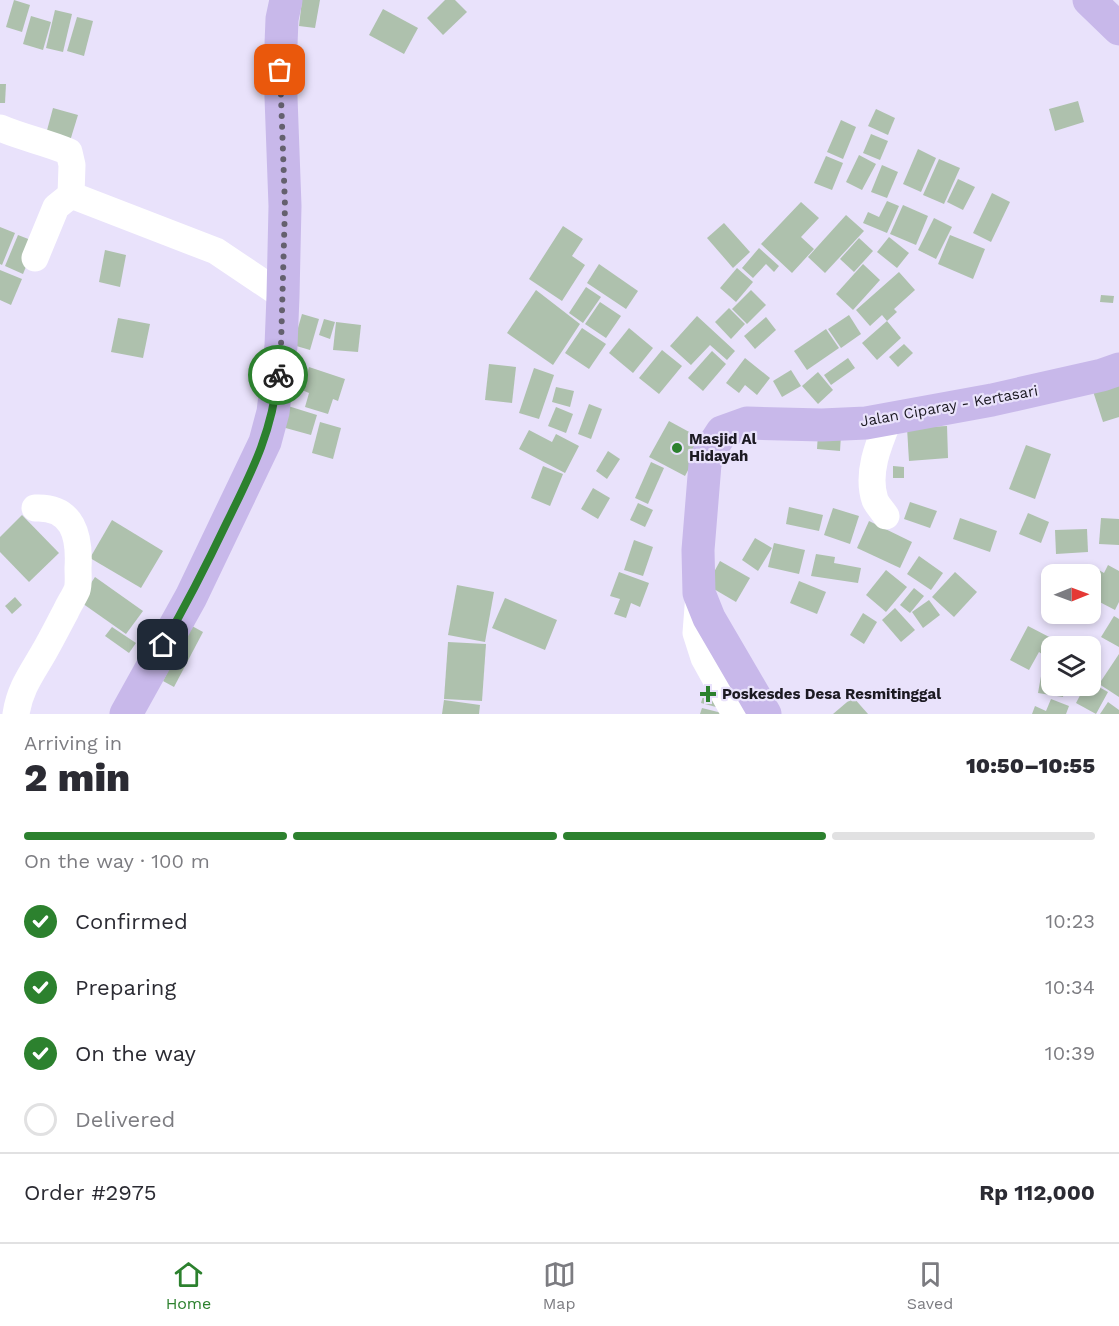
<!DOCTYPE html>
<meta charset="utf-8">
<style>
body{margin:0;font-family:"Work Sans",sans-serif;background:#f7f7f7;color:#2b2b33;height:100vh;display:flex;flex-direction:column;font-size:22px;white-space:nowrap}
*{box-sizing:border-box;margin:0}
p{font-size:20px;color:#7c7c81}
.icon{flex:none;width:33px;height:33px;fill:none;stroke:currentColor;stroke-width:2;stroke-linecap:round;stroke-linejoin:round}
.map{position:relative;height:714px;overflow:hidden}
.panel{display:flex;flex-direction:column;background:#fff;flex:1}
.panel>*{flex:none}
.needle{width:39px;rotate:89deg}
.fabs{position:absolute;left:1041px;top:564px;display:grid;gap:12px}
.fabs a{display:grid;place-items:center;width:60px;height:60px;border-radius:12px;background:#fff;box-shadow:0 3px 9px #0003;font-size:30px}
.pin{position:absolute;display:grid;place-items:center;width:51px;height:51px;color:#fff;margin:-26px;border-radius:12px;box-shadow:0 3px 9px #0006}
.courier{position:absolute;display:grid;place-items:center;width:60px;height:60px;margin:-30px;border:4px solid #2c812e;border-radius:50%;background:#fff;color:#222;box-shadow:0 2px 8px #0007}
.summary em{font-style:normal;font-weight:800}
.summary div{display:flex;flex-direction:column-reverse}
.summary{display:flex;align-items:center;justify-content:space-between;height:102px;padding:0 24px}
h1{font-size:39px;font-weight:800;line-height:45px}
.bar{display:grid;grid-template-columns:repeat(4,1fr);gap:9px 6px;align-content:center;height:72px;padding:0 24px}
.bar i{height:8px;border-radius:4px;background:#e1e1e2}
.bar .active{background:#2c812e}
.bar p{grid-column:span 4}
.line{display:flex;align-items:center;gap:15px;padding:0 24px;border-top:2px solid #e1e1e2}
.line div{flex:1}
ol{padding:0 24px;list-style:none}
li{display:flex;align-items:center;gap:18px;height:66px}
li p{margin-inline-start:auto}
li .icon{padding:6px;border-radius:50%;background:#2c812e;color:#fff;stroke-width:4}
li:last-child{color:#7c7c81}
li i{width:33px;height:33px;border:3px solid #e1e1e2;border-radius:50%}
.menu{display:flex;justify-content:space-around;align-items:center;height:84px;border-top:2px solid #e1e1e2;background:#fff;font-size:16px;color:#7c7c81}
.menu a{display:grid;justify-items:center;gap:3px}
.menu .active{color:#2c812e}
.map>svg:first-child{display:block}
.building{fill:#aec1ad}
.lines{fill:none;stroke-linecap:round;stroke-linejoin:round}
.minor{stroke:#fff;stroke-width:27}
.major{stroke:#c8b8ea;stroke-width:33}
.done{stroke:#64606e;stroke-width:6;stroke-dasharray:0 10.8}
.route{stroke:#2c812e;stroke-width:8}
.poi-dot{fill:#2c812e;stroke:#e9e2fb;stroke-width:2}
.labels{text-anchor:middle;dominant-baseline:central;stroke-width:4.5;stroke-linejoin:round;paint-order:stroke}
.street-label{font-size:15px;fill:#1c1a22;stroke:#e9e2fb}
.poi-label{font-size:15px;font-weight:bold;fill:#1c1a22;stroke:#e9e2fb;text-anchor:start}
</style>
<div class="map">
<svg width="1119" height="714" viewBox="0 0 1119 714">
<rect width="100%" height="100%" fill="#e9e2fb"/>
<g class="building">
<path d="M 14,0 L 30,5 L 22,32 L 6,27 Z"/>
<path d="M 302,0 L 320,0 L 315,28 L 299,26 Z"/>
<path d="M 445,0 L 455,0 L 467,12 L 443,35 L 427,18 Z"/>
<path d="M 383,9 L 418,28 L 404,54 L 369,35 Z"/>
<path d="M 55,10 L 72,14 L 63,52 L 46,48 Z"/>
<path d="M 31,16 L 51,22 L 43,50 L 23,44 Z"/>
<path d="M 77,17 L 93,21 L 84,56 L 67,51 Z"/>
<path d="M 0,84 L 6,84 L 5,103 L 0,103 Z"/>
<path d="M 1078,101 L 1084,122 L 1055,131 L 1049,109 Z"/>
<path d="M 53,108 L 78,115 L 70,141 L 46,134 Z"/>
<path d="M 876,109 L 895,118 L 888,135 L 868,126 Z"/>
<path d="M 841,120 L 856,127 L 843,159 L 827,152 Z"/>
<path d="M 871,134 L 888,141 L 880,160 L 863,153 Z"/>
<path d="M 918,149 L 936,158 L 921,192 L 903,184 Z"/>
<path d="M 859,155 L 876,164 L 862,190 L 846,182 Z"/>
<path d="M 826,156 L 843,163 L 832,190 L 814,183 Z"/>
<path d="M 939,159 L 960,168 L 944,204 L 923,195 Z"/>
<path d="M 882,165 L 898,172 L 887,198 L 871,192 Z"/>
<path d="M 958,179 L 975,187 L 963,210 L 947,202 Z"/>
<path d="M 992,193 L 1010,202 L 991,242 L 973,233 Z"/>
<path d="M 887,201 L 899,206 L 887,233 L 863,223 L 868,212 L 879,217 Z"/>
<path d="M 801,202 L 819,218 L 801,237 L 814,249 L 792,273 L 761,244 Z"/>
<path d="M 903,205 L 928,216 L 916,245 L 890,234 Z"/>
<path d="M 846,215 L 864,231 L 825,273 L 808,257 Z"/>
<path d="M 934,218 L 952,227 L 936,259 L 918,250 Z"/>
<path d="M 724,223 L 750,252 L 733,268 L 707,238 Z"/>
<path d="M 563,226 L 583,239 L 572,256 L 585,265 L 562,301 L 529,279 Z"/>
<path d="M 0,227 L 15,233 L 2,265 L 0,264 Z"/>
<path d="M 18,235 L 36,242 L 23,274 L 5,266 Z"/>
<path d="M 950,235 L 985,249 L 973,279 L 938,264 Z"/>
<path d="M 889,237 L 909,253 L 897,268 L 877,252 Z"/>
<path d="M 859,238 L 873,251 L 854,272 L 840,259 Z"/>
<path d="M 759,248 L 779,266 L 774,272 L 766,264 L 753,278 L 742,268 Z"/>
<path d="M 105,250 L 126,255 L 120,287 L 99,282 Z"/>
<path d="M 599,264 L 638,291 L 626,309 L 587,283 Z"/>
<path d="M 863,264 L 880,280 L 853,310 L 836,294 Z"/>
<path d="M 737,268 L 753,282 L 736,302 L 720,288 Z"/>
<path d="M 0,270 L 22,279 L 11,305 L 0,300 Z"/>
<path d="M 899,272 L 915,290 L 894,309 L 897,312 L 887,321 L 882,315 L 870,326 L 856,310 Z"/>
<path d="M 586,287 L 601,297 L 583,323 L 569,313 Z"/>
<path d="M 536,290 L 580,324 L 553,365 L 507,333 Z"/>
<path d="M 751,290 L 766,305 L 747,324 L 732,309 Z"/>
<path d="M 1101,295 L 1114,296 L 1113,303 L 1100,302 Z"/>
<path d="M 600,302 L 621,316 L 606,338 L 585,324 Z"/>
<path d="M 729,308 L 745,324 L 731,339 L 715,322 Z"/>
<path d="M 302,314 L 319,319 L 310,350 L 293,345 Z"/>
<path d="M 849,315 L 861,334 L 841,348 L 828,329 Z"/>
<path d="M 697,316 L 735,351 L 727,360 L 710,345 L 691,365 L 670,346 Z"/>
<path d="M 766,317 L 776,330 L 755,349 L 744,336 Z"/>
<path d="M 118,318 L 150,324 L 143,358 L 111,352 Z"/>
<path d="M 324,319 L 335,322 L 330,339 L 319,335 Z"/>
<path d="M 887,321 L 901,338 L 877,360 L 862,343 Z"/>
<path d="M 336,322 L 361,325 L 358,352 L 333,350 Z"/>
<path d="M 582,328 L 606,344 L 589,369 L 565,353 Z"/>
<path d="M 629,328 L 653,348 L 633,373 L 609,353 Z"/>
<path d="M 826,329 L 839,348 L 807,370 L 794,351 Z"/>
<path d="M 904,344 L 913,353 L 898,367 L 889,357 Z"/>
<path d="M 662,350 L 682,366 L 659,394 L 639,378 Z"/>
<path d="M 712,351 L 726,364 L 703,391 L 688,378 Z"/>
<path d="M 745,358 L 770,378 L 757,395 L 745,385 L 739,393 L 726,383 Z"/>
<path d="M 848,358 L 855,368 L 831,385 L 824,375 Z"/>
<path d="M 489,364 L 516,367 L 512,403 L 485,400 Z"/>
<path d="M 309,367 L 345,379 L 338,401 L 333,399 L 328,414 L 305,407 L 309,393 L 302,390 Z"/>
<path d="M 534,368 L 554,375 L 539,419 L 519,413 Z"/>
<path d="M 791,370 L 801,386 L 782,397 L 773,381 Z"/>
<path d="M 818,372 L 833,390 L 818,404 L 802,386 Z"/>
<path d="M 1119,379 L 1119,417 L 1103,422 L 1092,388 Z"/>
<path d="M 556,387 L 574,391 L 570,407 L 552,402 Z"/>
<path d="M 589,404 L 602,409 L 591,439 L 578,434 Z"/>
<path d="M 288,406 L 317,415 L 311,435 L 282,427 Z"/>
<path d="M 556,407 L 573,414 L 566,433 L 548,426 Z"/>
<path d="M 669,421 L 704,440 L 685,476 L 649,457 Z"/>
<path d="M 320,422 L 341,428 L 333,459 L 312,453 Z"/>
<path d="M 947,426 L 948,458 L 909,461 L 907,428 Z"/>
<path d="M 529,430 L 552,442 L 556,434 L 579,446 L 565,473 L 519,449 Z"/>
<path d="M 818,434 L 841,435 L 840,451 L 817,449 Z"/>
<path d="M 1026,445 L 1051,454 L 1035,499 L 1009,489 Z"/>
<path d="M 608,451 L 620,459 L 607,479 L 596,471 Z"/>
<path d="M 651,462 L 664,468 L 648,504 L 635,498 Z"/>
<path d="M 543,466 L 563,474 L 550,506 L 531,498 Z"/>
<path d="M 893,466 L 904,467 L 904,478 L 893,478 Z"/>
<path d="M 593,488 L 610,498 L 598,519 L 581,509 Z"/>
<path d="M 910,502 L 937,511 L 930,528 L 904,519 Z"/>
<path d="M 638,503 L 653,510 L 645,527 L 630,520 Z"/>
<path d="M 789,507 L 823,515 L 819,531 L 786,524 Z"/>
<path d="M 833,508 L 859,516 L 850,544 L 824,535 Z"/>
<path d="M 1028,513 L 1049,522 L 1041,543 L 1019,534 Z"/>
<path d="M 22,515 L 59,553 L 29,582 L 0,552 L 0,537 Z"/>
<path d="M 960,518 L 997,531 L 990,552 L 953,539 Z"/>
<path d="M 1101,518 L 1119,519 L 1119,545 L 1099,544 Z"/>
<path d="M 112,520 L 163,551 L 141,588 L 90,558 Z"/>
<path d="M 869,521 L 912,542 L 900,568 L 857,548 Z"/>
<path d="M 1087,529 L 1088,552 L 1056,554 L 1055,530 Z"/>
<path d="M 755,538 L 772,548 L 758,571 L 742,560 Z"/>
<path d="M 634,540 L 653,547 L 643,576 L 624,570 Z"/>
<path d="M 774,543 L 805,550 L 799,574 L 768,567 Z"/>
<path d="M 816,554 L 835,557 L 834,563 L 861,568 L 858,583 L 811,576 Z"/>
<path d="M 919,556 L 943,573 L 931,590 L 907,574 Z"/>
<path d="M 720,561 L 750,578 L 736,602 L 707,585 Z"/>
<path d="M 1090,565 L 1104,573 L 1108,565 L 1119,571 L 1119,602 L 1115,610 L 1090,597 L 1090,574 L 1085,574 Z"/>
<path d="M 886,570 L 907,587 L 886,612 L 866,595 Z"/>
<path d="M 619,572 L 649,583 L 640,607 L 631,603 L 626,618 L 614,614 L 620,599 L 610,596 Z"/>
<path d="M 955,572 L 977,592 L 954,617 L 932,597 Z"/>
<path d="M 95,577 L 143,611 L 126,634 L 79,601 Z"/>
<path d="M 799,581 L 826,592 L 817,614 L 790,603 Z"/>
<path d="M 457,585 L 494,592 L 485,642 L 448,635 Z"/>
<path d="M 914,588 L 924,596 L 910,613 L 900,605 Z"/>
<path d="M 15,597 L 22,605 L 12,614 L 5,606 Z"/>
<path d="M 505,598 L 557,620 L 545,650 L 492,628 Z"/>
<path d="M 929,600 L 940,615 L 923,628 L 912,612 Z"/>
<path d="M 895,608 L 915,630 L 901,642 L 882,620 Z"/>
<path d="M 863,613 L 877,622 L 864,644 L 850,635 Z"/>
<path d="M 1114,616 L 1119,619 L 1119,647 L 1101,637 Z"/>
<path d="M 192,626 L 203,632 L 174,687 L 163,681 Z"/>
<path d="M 1028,626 L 1055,640 L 1046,657 L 1039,652 L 1029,670 L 1010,660 Z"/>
<path d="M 112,627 L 136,643 L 129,653 L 105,636 Z"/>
<path d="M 448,642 L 486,644 L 482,701 L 444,699 Z"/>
<path d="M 1090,649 L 1101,655 L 1090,675 Z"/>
<path d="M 1119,654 L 1119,697 L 1099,684 Z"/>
<path d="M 1043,665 L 1052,667 L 1052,686 L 1065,686 L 1063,697 L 1038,693 Z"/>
<path d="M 1090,682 L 1108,692 L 1096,714 L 1076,703 L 1085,686 L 1090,686 Z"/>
<path d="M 703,696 L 718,700 L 716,707 L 701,703 Z"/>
<path d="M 853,697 L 868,714 L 833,714 Z"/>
<path d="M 1051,699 L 1069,706 L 1066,714 L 1032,714 L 1035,706 L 1046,711 Z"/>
<path d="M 444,700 L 480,705 L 479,714 L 442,714 Z"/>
<path d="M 1108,702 L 1119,710 L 1119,714 L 1100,714 Z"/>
<path d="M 702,708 L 722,713 L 722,714 L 700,714 Z"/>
</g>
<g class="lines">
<g class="minor">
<path d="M 0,128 C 23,138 46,142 69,152 L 72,165 L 71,195"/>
<path d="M 35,258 L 56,207 L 71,195 L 216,251 L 283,296"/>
<path d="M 886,516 C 883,511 877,505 875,500 C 866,473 879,443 889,419"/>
<path d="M 699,594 L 696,633 L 704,658 L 735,714"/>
<path d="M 16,714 C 20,688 32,673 44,652 C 52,638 59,624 66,611 C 69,604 74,597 77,590 C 79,584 78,575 78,568 C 80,536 73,506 35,508"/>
</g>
<g class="major">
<path d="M 1089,0 L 1119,29"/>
<path d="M 126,714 L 191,597 L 265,442 L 273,412 L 281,346 L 283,296 L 285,206 L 280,70 L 282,19 L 286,0"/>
<path d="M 765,714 L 709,618 L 699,593 L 698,550 L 705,464 L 709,452 L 722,432 L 747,423 L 822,425 L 866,423 L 992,400 L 1102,375 L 1119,369"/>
</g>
</g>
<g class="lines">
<path class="done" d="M 278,375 L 281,346 L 285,206 L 280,70"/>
<path class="route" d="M 163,645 C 186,605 207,564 227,522 C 252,471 272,433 278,375"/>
</g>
<g class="poi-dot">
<circle cx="677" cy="448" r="6"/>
<path d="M705 685h6v6h6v6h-6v6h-6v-6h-6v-6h6z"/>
</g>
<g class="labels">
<g class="street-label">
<text transform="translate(949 406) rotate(-10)">Jalan Ciparay - Kertasari</text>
</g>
<g class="poi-label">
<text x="689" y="439">Masjid Al<tspan x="689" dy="17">Hidayah</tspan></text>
<text x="722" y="694">Poskesdes Desa Resmitinggal</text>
</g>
</g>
</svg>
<div class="fabs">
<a><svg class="needle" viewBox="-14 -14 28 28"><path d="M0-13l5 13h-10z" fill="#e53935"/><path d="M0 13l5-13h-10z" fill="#7c7c81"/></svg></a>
<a><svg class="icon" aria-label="layers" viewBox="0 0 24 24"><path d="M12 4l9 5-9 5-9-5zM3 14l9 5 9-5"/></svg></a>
</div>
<div class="pin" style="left:280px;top:70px;background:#ea580c"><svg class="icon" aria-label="bag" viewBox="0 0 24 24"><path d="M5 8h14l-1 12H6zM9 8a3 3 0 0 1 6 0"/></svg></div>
<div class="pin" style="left:163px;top:645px;background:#1f2937"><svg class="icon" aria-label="home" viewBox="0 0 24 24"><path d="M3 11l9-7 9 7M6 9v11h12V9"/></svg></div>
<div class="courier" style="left:278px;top:375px"><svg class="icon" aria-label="bike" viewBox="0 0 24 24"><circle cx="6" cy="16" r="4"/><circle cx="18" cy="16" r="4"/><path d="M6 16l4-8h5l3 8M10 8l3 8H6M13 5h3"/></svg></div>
</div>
<section class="panel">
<div class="summary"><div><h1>2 min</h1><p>Arriving in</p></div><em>10:50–10:55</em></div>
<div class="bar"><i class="active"></i><i class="active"></i><i class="active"></i><i></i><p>On the way · 100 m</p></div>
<ol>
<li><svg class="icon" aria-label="check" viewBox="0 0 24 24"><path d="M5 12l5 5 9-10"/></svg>Confirmed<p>10:23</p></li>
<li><svg class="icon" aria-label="check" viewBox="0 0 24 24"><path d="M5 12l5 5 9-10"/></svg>Preparing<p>10:34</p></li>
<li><svg class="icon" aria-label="check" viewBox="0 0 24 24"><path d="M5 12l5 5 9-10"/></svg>On the way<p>10:39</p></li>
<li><i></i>Delivered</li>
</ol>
<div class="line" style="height:78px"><div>Order #2975</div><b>Rp 112,000</b></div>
</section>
<nav class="menu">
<a class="active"><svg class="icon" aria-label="home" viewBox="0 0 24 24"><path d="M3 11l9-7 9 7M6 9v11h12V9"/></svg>Home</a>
<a><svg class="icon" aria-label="map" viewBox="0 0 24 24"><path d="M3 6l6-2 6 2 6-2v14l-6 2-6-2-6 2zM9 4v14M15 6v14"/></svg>Map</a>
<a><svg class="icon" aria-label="saved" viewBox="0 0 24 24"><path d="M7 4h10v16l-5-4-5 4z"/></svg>Saved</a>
</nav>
